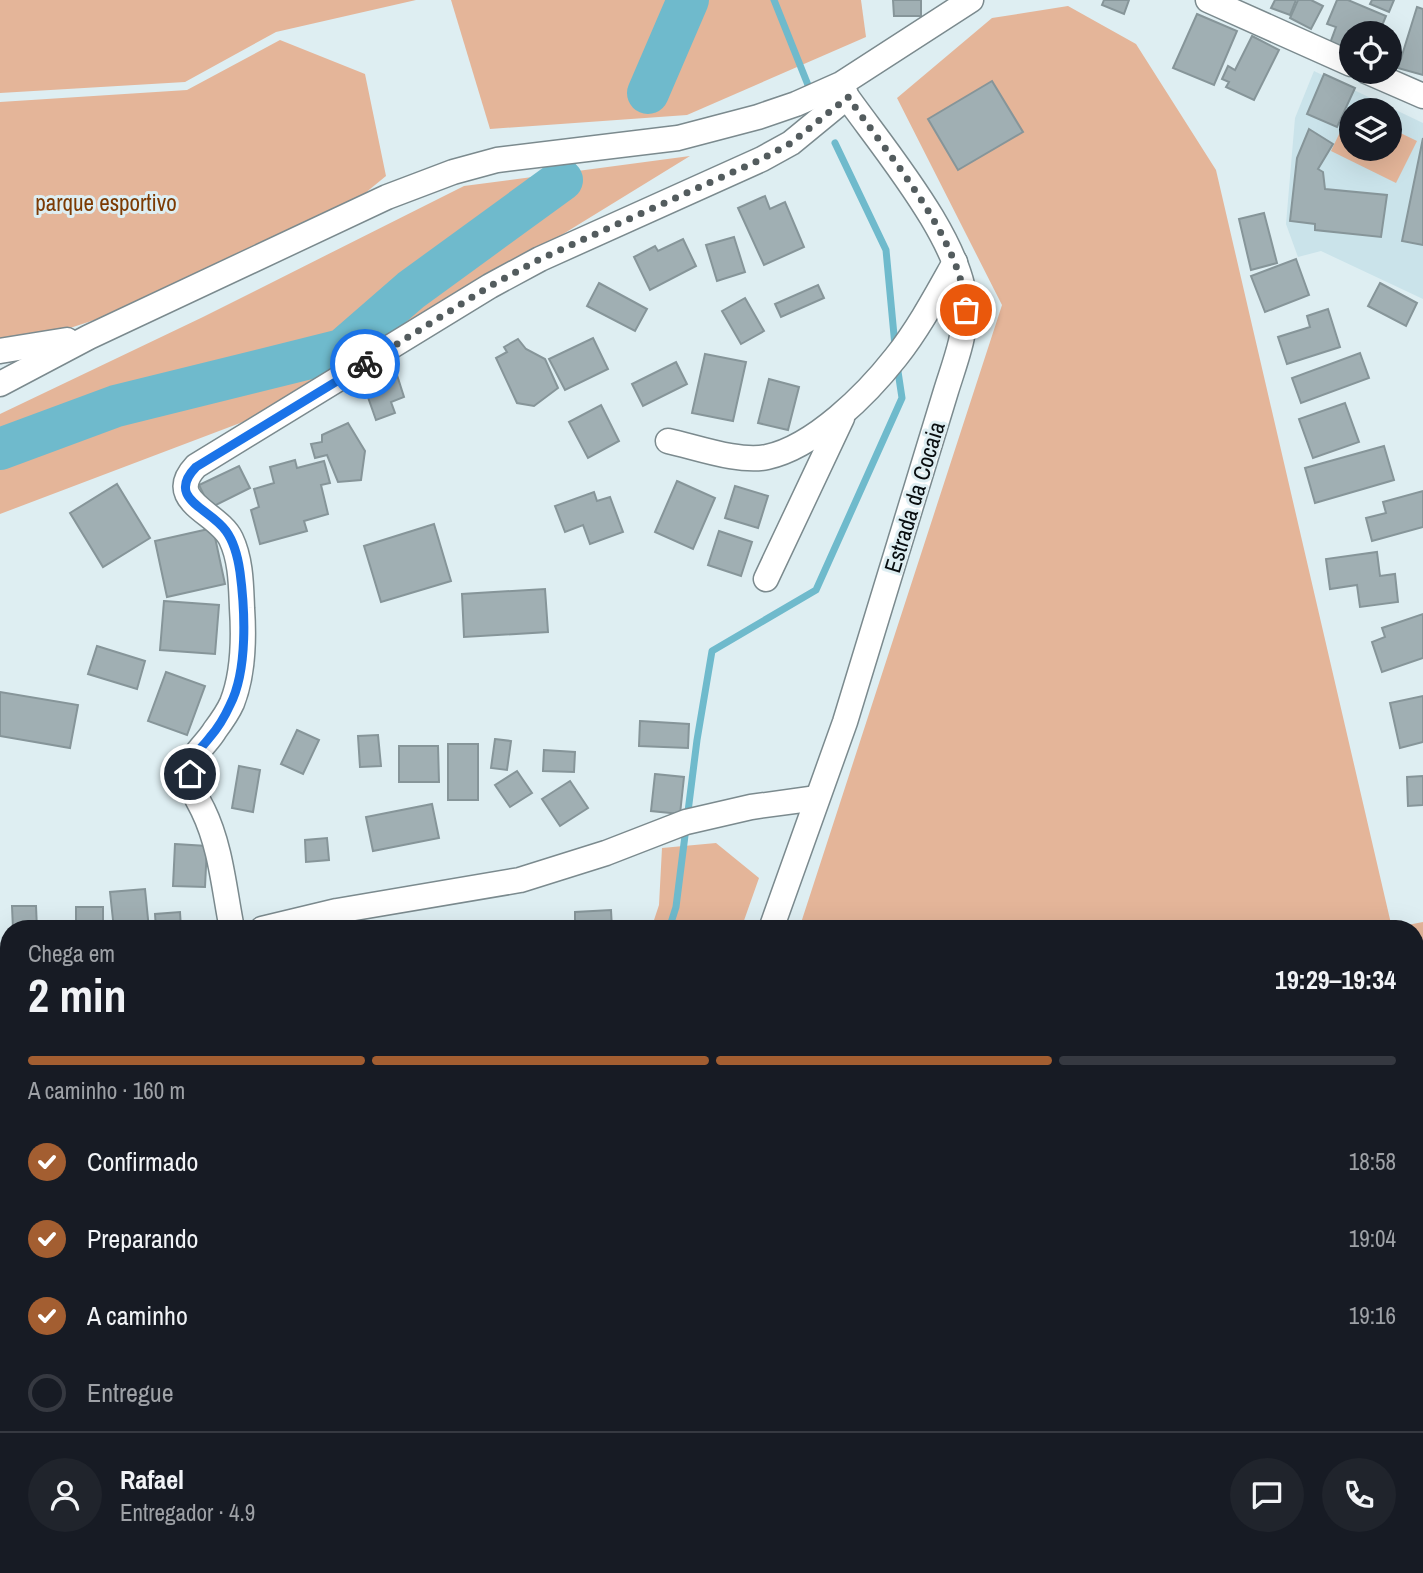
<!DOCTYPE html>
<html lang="pt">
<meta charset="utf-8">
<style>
body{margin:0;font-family:"Archivo Narrow",sans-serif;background:#20242c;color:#f1f3f6;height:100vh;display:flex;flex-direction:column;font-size:26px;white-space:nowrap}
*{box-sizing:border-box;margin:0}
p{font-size:23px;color:#9ea1a6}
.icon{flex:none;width:38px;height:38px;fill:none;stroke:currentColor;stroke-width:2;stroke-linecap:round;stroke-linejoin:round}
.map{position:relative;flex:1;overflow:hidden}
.side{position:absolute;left:0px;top:920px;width:1424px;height:653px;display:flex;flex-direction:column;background:#171b24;border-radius:28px 28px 0 0;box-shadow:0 7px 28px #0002}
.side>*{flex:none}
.tools{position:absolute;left:1339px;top:21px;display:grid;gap:14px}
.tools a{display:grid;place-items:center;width:63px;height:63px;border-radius:50%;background:#171b24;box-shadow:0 7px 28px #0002;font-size:35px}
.pin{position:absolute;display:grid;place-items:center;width:60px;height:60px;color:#fff;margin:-30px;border:4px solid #fff;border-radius:50%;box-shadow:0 2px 7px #0007}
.courier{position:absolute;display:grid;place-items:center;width:70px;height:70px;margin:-35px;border:5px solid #1a73e8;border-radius:50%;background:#fff;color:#222;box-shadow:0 2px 9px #0007}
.headline em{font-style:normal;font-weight:700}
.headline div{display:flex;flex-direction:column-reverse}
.headline{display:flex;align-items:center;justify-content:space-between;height:119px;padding:0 28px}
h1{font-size:46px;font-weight:700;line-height:52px}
.bar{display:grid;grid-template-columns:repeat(4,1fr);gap:10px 7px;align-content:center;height:84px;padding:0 28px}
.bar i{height:9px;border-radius:5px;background:#363941}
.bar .on{background:#a35e31}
.bar p{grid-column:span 4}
.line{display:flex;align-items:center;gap:18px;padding:0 28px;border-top:2px solid #363941}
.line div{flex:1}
.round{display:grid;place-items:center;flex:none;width:74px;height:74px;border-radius:37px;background:#20242c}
ol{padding:0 28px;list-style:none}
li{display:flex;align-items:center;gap:21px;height:77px}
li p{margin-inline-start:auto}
li .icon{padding:7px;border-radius:50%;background:#a35e31;color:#fff;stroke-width:4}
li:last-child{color:#9ea1a6}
li i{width:38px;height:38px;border:4px solid #363941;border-radius:50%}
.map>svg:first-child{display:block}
.built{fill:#cae3ea;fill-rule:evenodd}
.green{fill:#e4b599}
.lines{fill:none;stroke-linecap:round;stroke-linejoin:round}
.stream{stroke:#6fbacc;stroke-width:7}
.river{stroke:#6fbacc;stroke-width:42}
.building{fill:#a0afb3;stroke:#869599;stroke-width:2}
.minor-casing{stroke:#7b8a8e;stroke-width:27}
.minor{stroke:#fff;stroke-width:24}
.done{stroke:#535c5e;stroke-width:7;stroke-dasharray:0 12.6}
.route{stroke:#1a73e8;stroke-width:9}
.labels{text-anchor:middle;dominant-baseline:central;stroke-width:6;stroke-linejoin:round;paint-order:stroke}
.park-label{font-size:23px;fill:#7c3a03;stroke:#deeef2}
.street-label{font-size:23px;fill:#080d0f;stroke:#deeef2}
</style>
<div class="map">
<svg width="1423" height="1573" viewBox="0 0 1423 1573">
<rect width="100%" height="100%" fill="#deeef2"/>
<path class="built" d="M 1314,71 L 1423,123 L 1423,299 L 1321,251 L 1298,257 L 1286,224 L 1295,118 ZM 1351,110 L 1390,110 L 1390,149 L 1351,149 Z"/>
<g class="green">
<path d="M 0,0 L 416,0 L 276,32 L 185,82 L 0,93 Z"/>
<path d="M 451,0 L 861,0 L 866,37 L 687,115 L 490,129 Z"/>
<path d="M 1068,6 L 1136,44 L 1216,170 L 1392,928 L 1423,922 L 1423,1014 L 1416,1015 L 1416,929 L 799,929 L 1002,305 L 897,98 L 992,18 Z"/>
<path d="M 280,40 L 365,74 L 386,176 L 364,194 L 119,312 L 24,343 L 0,345 L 0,102 L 187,90 Z"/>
<path d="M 1351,109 L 1351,149 L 1390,149 L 1390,128 L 1417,141 L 1396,183 L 1331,151 Z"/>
<path d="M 690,156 L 280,408 L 0,514 L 0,414 L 203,317 L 464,186 Z"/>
<path d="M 716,843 L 759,878 L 741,929 L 651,929 L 659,905 L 662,848 Z"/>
<path d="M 201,1564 L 445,1565 L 440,1573 L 199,1573 Z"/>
<path d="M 500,1564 L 1328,1564 L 1328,1573 L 494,1573 Z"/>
</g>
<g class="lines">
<g class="stream">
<path d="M 774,0 L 808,85"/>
<path d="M 835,143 L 886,250 L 895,346"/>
<path d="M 669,929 L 676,907 L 697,740 L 712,651 L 816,590 L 902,398 L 897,365"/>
<path d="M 295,1573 L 299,1564"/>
</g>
<g class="river">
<path d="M 648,93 L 688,0"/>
<path d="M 0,449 L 116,406 L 342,350 L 411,290 L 562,180"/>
</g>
</g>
<g class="building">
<path d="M 893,0 L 921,0 L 921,16 L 894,16 Z"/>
<path d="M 1104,0 L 1129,0 L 1124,14 L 1102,5 Z"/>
<path d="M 1275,0 L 1296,0 L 1290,15 L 1271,8 Z"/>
<path d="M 1298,0 L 1311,0 L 1323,6 L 1311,29 L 1290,18 Z"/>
<path d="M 1337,0 L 1348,0 L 1386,16 L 1379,33 L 1351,33 L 1351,55 L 1329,46 L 1336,27 L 1327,24 Z"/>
<path d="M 1372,0 L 1394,0 L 1389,12 L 1370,4 Z"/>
<path d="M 1417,7 L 1423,9 L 1423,75 L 1398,68 Z"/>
<path d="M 1197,14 L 1237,31 L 1214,85 L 1173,68 Z"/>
<path d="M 1252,36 L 1279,50 L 1254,100 L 1226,87 L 1229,82 L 1222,79 L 1228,66 L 1235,70 Z"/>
<path d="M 1324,74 L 1355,88 L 1337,127 L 1307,114 Z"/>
<path d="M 992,81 L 1023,132 L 958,170 L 928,119 Z"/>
<path d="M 1309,129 L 1333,144 L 1318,169 L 1323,172 L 1325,189 L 1387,195 L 1381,237 L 1315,230 L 1315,224 L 1290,221 L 1297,158 Z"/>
<path d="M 1423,138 L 1423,245 L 1402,241 Z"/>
<path d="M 765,196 L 770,209 L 785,202 L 804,247 L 764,265 L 738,208 Z"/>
<path d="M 1264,213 L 1277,263 L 1251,270 L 1239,219 Z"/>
<path d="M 734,237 L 745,272 L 717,281 L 706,245 Z"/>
<path d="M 683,239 L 696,266 L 650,290 L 634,257 L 655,246 L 658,251 Z"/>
<path d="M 1296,259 L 1309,295 L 1265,312 L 1251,276 Z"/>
<path d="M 599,283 L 647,309 L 635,331 L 587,306 Z"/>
<path d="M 1380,283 L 1417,303 L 1406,326 L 1368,306 Z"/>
<path d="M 818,285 L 824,298 L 781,317 L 775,304 Z"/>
<path d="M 745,298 L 764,331 L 741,344 L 722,311 Z"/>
<path d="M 1328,309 L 1340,347 L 1287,364 L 1278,337 L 1310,327 L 1307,316 Z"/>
<path d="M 593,338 L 608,369 L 565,390 L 549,359 Z"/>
<path d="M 518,339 L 526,349 L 545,359 L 558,388 L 534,406 L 517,403 L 496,358 L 507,352 L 504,347 Z"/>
<path d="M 1360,353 L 1369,378 L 1301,403 L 1292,378 Z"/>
<path d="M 705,354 L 746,362 L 733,421 L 692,413 Z"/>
<path d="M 676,362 L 687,384 L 643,406 L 632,384 Z"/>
<path d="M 397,375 L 404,397 L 391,402 L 395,413 L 376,420 L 364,386 Z"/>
<path d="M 769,379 L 799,387 L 788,430 L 758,423 Z"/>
<path d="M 1345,403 L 1359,442 L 1313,458 L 1299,419 Z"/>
<path d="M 601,405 L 619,441 L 588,458 L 569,422 Z"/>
<path d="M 348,423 L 365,451 L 361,480 L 338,482 L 327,455 L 315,458 L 311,444 L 322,442 L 322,435 Z"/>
<path d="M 1384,446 L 1394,480 L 1315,503 L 1305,468 Z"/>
<path d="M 295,460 L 297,468 L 324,461 L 330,483 L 321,485 L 328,514 L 304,521 L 307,531 L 260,544 L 251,510 L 259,507 L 254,489 L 274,483 L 270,467 Z"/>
<path d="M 239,466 L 250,488 L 210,508 L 199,485 Z"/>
<path d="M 677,481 L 715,498 L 693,549 L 655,532 Z"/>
<path d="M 117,484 L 150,538 L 103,567 L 70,513 Z"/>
<path d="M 735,486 L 768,496 L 758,528 L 725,518 Z"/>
<path d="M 1423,491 L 1423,527 L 1372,541 L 1366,518 L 1386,513 L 1383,502 Z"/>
<path d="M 594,492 L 597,501 L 610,497 L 623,532 L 590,544 L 583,525 L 565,532 L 555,506 Z"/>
<path d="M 434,524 L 451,581 L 381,602 L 364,546 Z"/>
<path d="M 213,528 L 225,584 L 167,597 L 155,541 Z"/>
<path d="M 719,531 L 752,542 L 741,576 L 708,565 Z"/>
<path d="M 1377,552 L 1380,576 L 1395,574 L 1398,602 L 1360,607 L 1357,585 L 1330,589 L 1326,559 Z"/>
<path d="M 545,589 L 548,632 L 464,637 L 462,594 Z"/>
<path d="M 164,601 L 219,605 L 215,654 L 160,650 Z"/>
<path d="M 1423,614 L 1423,658 L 1382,672 L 1372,642 L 1385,637 L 1382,628 Z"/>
<path d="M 97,646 L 145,661 L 137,689 L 88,674 Z"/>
<path d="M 166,672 L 205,686 L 187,735 L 148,721 Z"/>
<path d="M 0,692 L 78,705 L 70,748 L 0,736 Z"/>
<path d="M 1423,696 L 1423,742 L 1400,748 L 1390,703 Z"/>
<path d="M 640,721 L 689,724 L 688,748 L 639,746 Z"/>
<path d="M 297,730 L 319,740 L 303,774 L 281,764 Z"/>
<path d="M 378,735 L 381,766 L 360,767 L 358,736 Z"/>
<path d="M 495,739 L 511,741 L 507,770 L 491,768 Z"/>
<rect x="448" y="744" width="30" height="56"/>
<path d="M 399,746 L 438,746 L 439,782 L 399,782 Z"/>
<path d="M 544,750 L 575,752 L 574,772 L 543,771 Z"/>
<path d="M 239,766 L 260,770 L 253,812 L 232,808 Z"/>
<path d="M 517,771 L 532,793 L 510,807 L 495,785 Z"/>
<path d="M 655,774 L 684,777 L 680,814 L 651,811 Z"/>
<path d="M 1423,776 L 1423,805 L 1408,806 L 1407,777 Z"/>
<path d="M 570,781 L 588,808 L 560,826 L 542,799 Z"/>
<path d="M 432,804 L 439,838 L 373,851 L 366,817 Z"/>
<path d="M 327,838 L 329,860 L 306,862 L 305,840 Z"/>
<path d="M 175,844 L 207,846 L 205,887 L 173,886 Z"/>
<path d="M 145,889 L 149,929 L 114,929 L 110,892 Z"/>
<path d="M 12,906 L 36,906 L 37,929 L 13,929 Z"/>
<rect x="76" y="907" width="27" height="22"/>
<path d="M 611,910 L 612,929 L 575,929 L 575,912 Z"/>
<path d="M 180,912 L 181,929 L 156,929 L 155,914 Z"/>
<path d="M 1416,1038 L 1423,1039 L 1423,1078 L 1416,1083 Z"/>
<path d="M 7,1044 L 9,1045 L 9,1070 L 0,1065 L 0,1056 Z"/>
<path d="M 0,1089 L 9,1094 L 9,1122 L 0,1118 Z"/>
<path d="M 0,1140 L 9,1144 L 9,1151 L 0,1170 Z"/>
<path d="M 2,1392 L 9,1392 L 9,1420 L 0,1419 Z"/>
<path d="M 0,1503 L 9,1503 L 9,1533 L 0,1532 Z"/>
<path d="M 23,1564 L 49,1564 L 48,1573 L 22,1573 Z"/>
<path d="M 93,1564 L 118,1564 L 116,1573 L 92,1573 Z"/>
<path d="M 395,1564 L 409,1573 L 390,1573 Z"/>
<path d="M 1340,1564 L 1375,1564 L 1380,1573 L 1345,1573 Z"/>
</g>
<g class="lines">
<defs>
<g id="minor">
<path d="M 1208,0 L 1351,64"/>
<path d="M 1368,72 L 1423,96"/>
<path d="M 0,351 L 67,340"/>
<path d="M 0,384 L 89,337 L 387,197 L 453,172 L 497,160 L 678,138 L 758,117 L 796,104 L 841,84 L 971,0"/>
<path d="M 668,441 C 696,447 739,463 767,457 C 814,447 867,394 896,357 C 919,328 937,294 955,262"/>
<path d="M 766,579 L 842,418"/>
<path d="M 232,929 C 224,889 221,847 203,810 C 197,798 188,784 190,770 C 192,753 207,744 215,730 C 221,722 228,712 232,703 C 244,673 244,638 242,608 C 241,585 241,560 231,539 C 218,512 163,501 196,466 L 490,286 L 540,259 L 762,159 L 791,143 L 847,97"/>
<path d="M 262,929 L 337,911 L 520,880 L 606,853 L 686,822 L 751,807 L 817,798"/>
<path d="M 771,929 L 845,722 L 946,391 C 954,365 966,335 965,307 C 965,245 884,149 847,97 L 842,85"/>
<path d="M 0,970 L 9,970"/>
<path d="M 0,1007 L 9,1002"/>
<path d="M 0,1268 L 9,1249"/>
<path d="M 473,1573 L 477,1564"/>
</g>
</defs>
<use href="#minor" class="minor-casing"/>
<use href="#minor" class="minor"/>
</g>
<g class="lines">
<path class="done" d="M 365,364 L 490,286 L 540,259 L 762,159 L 791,143 L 848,97 C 888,155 962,239 966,310"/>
<path class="route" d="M 190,774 C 190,769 191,762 193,758 C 197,751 205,744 210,737 C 218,728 225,716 230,705 C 248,670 245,610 240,572 C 238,558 234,542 226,531 C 210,508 165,499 196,467 L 365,364"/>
</g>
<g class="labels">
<g class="park-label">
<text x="106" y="202">parque esportivo</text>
</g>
<g class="street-label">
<text transform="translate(914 497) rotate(-73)">Estrada da Cocaia</text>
</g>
</g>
</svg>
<div class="tools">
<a><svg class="icon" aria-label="locate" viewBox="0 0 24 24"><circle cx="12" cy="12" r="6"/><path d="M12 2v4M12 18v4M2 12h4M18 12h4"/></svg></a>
<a><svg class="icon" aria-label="layers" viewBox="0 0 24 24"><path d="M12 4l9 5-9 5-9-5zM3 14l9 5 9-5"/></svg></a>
</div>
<div class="pin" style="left:966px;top:310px;background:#ea580c"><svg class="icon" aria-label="bag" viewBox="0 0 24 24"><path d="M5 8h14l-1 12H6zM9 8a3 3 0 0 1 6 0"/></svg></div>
<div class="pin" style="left:190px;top:774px;background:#1f2937"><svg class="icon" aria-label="home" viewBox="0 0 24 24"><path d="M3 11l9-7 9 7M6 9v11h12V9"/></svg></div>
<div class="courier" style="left:365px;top:364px"><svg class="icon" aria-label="bike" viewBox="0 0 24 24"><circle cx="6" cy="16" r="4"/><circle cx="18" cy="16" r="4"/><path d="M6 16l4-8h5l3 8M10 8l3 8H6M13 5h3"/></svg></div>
<section class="side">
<div class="headline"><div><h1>2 min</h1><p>Chega em</p></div><em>19:29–19:34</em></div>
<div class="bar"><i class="on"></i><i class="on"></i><i class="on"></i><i></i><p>A caminho · 160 m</p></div>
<ol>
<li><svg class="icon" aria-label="check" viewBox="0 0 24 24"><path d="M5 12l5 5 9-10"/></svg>Confirmado<p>18:58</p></li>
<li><svg class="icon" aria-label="check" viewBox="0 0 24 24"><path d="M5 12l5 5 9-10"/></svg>Preparando<p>19:04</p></li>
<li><svg class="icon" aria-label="check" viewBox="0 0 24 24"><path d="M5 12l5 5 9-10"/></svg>A caminho<p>19:16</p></li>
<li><i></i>Entregue</li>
</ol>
<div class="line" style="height:126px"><a class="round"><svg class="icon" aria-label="person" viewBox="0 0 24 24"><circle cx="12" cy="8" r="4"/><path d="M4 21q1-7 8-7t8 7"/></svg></a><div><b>Rafael</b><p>Entregador · 4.9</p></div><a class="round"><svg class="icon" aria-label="chat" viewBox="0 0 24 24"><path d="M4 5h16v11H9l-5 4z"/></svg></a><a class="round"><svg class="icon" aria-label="phone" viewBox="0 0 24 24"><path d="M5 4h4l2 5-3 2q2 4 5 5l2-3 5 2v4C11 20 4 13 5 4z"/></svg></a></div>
</section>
</div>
